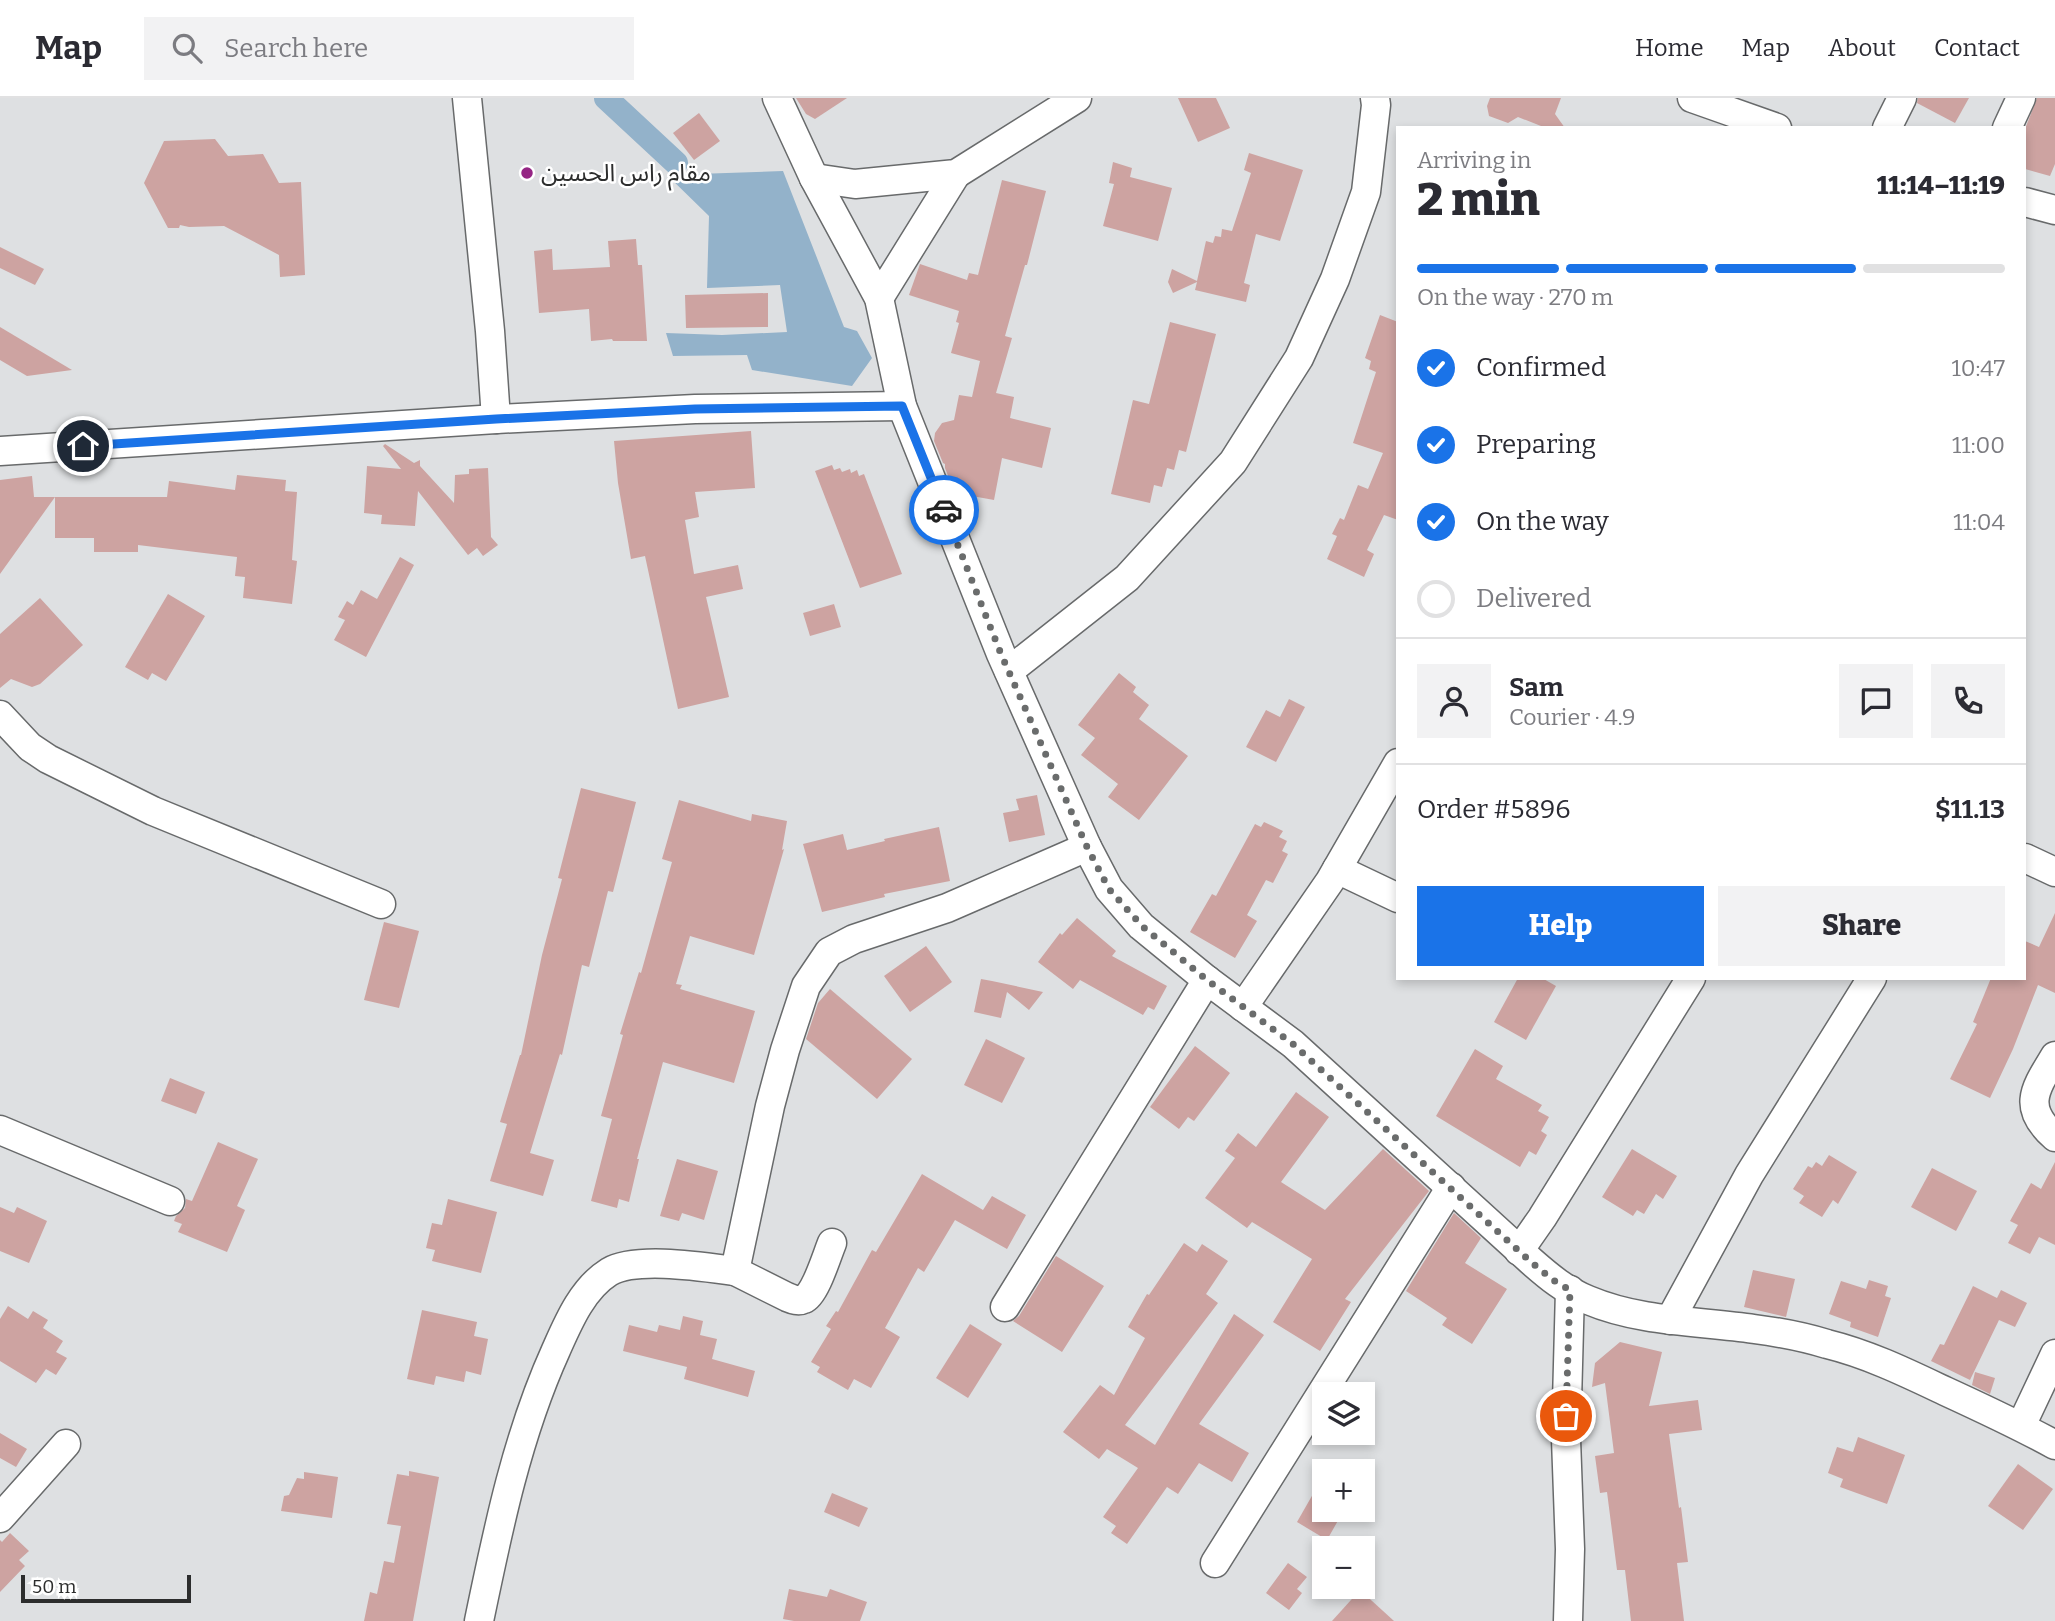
<!DOCTYPE html>
<meta charset="utf-8">
<style>
body{margin:0;font-family:Bitter,"Noto Sans Arabic",serif;background:#f2f2f3;color:#2b2b33;height:100vh;display:flex;flex-direction:column;font-size:26px;white-space:nowrap}
*{box-sizing:border-box;margin:0}
p{font-size:23px;color:#7c7c81}
.icon{flex:none;width:38px;height:38px;fill:none;stroke:currentColor;stroke-width:2;stroke-linecap:round;stroke-linejoin:round}
.map{position:relative;flex:1;overflow:hidden}
.side{position:absolute;left:1396px;top:28px;width:630px;height:854px;display:flex;flex-direction:column;background:#fff;border-radius:0px;box-shadow:0 4px 10px #0003}
.side>*{flex:none}
.fabs{position:absolute;left:1312px;top:1284px;display:grid;gap:14px}
.fabs a{display:grid;place-items:center;width:63px;height:63px;border-radius:0px;background:#fff;box-shadow:0 4px 10px #0003;font-size:35px}
.scale{position:absolute;left:21px;bottom:18px;width:170px;box-sizing:border-box;padding-left:7px;border:4px solid #2c2d2d;border-top:0;font-size:19px;line-height:24px;white-space:nowrap;color:#2c2d2d;-webkit-text-stroke:5px #fff;paint-order:stroke}
.pin{position:absolute;display:grid;place-items:center;width:60px;height:60px;color:#fff;margin:-30px;border:4px solid #fff;border-radius:50%;box-shadow:0 2px 7px #0007}
.courier{position:absolute;display:grid;place-items:center;width:70px;height:70px;margin:-35px;border:5px solid #1a73e8;border-radius:50%;background:#fff;color:#222;box-shadow:0 2px 9px #0007}
.summary em{font-style:normal;font-weight:800}
.summary div{display:flex;flex-direction:column-reverse}
.summary{display:flex;align-items:center;justify-content:space-between;height:119px;padding:0 21px}
h1{font-size:46px;font-weight:800;line-height:52px}
.bar{display:grid;grid-template-columns:repeat(4,1fr);gap:10px 7px;align-content:center;height:84px;padding:0 21px}
.bar i{height:9px;border-radius:5px;background:#e1e1e2}
.bar .active{background:#1a73e8}
.bar p{grid-column:span 4}
.line{display:flex;align-items:center;gap:18px;padding:0 21px;border-top:2px solid #e1e1e2}
.line div{flex:1}
.round{display:grid;place-items:center;flex:none;width:74px;height:74px;border-radius:0px;background:#f2f2f3}
ol{padding:0 21px;list-style:none}
li{display:flex;align-items:center;gap:21px;height:77px}
li p{margin-inline-start:auto}
li .icon{padding:7px;border-radius:50%;background:#1a73e8;color:#fff;stroke-width:4}
li:last-child{color:#7c7c81}
li i{width:38px;height:38px;border:4px solid #e1e1e2;border-radius:50%}
.action{display:flex;gap:14px;margin-top:auto;padding:14px 21px}
.action a{flex:1;height:80px;border-radius:0px;background:#1a73e8;color:#fff;font-size:28px;font-weight:800;line-height:80px;text-align:center}
.action a+a{background:#f2f2f3;color:#2b2b33}
header{display:flex;align-items:center;gap:42px;box-sizing:border-box;height:98px;padding:0 35px;background:#fff;border-bottom:2px solid #e1e1e2}
header strong{font-size:33px}
nav{display:flex;gap:38px;margin-inline-start:auto;font-size:24px}
.search{width:490px;height:63px;background:#f2f2f3;display:flex;align-items:center;gap:18px;box-sizing:border-box;padding:0 24px;border-radius:0px;color:#7c7c81;font-size:26px}
.map>svg:first-child{display:block}
.water{fill:#93b2ca}
.lines{fill:none;stroke-linecap:round;stroke-linejoin:round}
.canal{stroke:#93b2ca;stroke-width:24}
.building{fill:#cda3a1}
.minor-casing{stroke:#686a6b;stroke-width:31}
.minor{stroke:#fff;stroke-width:28}
.done{stroke:#6a6c6c;stroke-width:7;stroke-dasharray:0 12.6}
.route{stroke:#1a73e8;stroke-width:9}
.poi-dot{fill:#952584;stroke:#fff;stroke-width:2.5}
.labels{text-anchor:middle;dominant-baseline:central;stroke-width:5;stroke-linejoin:round;paint-order:stroke}
.poi-label{font-size:24px;fill:#2c2d2d;stroke:#fff;text-anchor:start}
</style>
<header>
<strong>Map</strong>
<div class="search"><svg class="icon" aria-label="search" viewBox="0 0 24 24"><circle cx="10" cy="10" r="6"/><path d="M15 15l6 6"/></svg>Search here</div>
<nav><a>Home</a><a>Map</a><a>About</a><a>Contact</a></nav>
</header>
<div class="map">
<svg width="2055" height="1523" viewBox="0 0 2055 1523">
<rect width="100%" height="100%" fill="#dee0e2"/>
<path class="water" d="M 783,73 L 844,229 L 857,233 L 872,260 L 852,288 L 752,272 L 747,257 L 673,258 L 666,235 L 722,237 L 787,234 L 780,187 L 707,190 L 709,118 L 667,77 Z"/>
<g class="lines">
<path class="canal" d="M 606,0 L 676,65"/>
</g>
<g class="building">
<path d="M 796,0 L 847,0 L 815,21 L 806,16 Z"/>
<path d="M 1178,0 L 1216,0 L 1230,30 L 1198,44 Z"/>
<path d="M 1490,0 L 1561,0 L 1555,16 L 1565,30 L 1546,30 L 1518,19 L 1508,25 L 1489,18 L 1487,8 Z"/>
<path d="M 1918,0 L 1969,0 L 1955,25 L 1917,5 Z"/>
<path d="M 2037,0 L 2055,0 L 2055,66 L 2050,78 L 2025,71 L 2025,31 Z"/>
<path d="M 699,15 L 720,43 L 694,62 L 673,35 Z"/>
<path d="M 215,41 L 228,58 L 263,56 L 279,85 L 301,84 L 305,177 L 280,179 L 279,157 L 224,128 L 189,129 L 180,127 L 179,130 L 168,130 L 144,85 L 164,43 Z"/>
<path d="M 1249,55 L 1303,72 L 1280,143 L 1256,136 L 1244,185 L 1250,187 L 1246,204 L 1195,192 L 1197,184 L 1173,195 L 1168,184 L 1172,171 L 1197,183 L 1206,143 L 1213,145 L 1215,138 L 1221,139 L 1222,131 L 1232,133 L 1251,75 L 1244,72 Z"/>
<path d="M 1113,64 L 1132,70 L 1130,79 L 1172,90 L 1158,143 L 1103,128 L 1114,86 L 1109,85 Z"/>
<path d="M 1002,82 L 1046,93 L 1027,167 L 1025,167 L 1005,238 L 1012,240 L 996,295 L 1014,299 L 1010,320 L 1051,330 L 1042,370 L 1002,360 L 994,402 L 972,398 L 968,412 L 961,411 L 945,370 L 945,366 L 943,365 L 934,343 L 935,335 L 942,325 L 954,322 L 959,297 L 972,299 L 980,263 L 951,255 L 959,225 L 956,224 L 959,213 L 909,197 L 920,166 L 967,182 L 969,175 L 978,177 Z"/>
<path d="M 636,141 L 638,167 L 642,167 L 647,243 L 613,243 L 612,241 L 591,243 L 589,211 L 539,215 L 534,153 L 552,151 L 553,172 L 610,169 L 608,143 Z"/>
<path d="M 0,149 L 44,171 L 35,187 L 0,170 Z"/>
<path d="M 768,195 L 768,229 L 686,230 L 685,197 Z"/>
<path d="M 1380,217 L 1398,224 L 1398,422 L 1384,417 L 1367,452 L 1374,456 L 1364,479 L 1327,461 L 1337,438 L 1332,436 L 1340,420 L 1344,422 L 1358,387 L 1368,391 L 1383,355 L 1353,345 L 1376,274 L 1369,271 L 1371,263 L 1365,260 Z"/>
<path d="M 1170,224 L 1216,236 L 1186,354 L 1179,352 L 1174,372 L 1167,370 L 1162,389 L 1154,387 L 1150,405 L 1111,396 L 1133,302 L 1149,306 Z"/>
<path d="M 0,229 L 72,272 L 27,278 L 0,262 Z"/>
<path d="M 751,333 L 755,390 L 695,394 L 699,419 L 685,422 L 694,476 L 738,467 L 743,491 L 706,499 L 729,599 L 678,611 L 645,458 L 631,461 L 618,385 L 614,343 Z"/>
<path d="M 385,346 L 414,365 L 420,362 L 420,368 L 454,405 L 455,377 L 469,376 L 469,371 L 488,370 L 491,439 L 498,447 L 483,458 L 477,450 L 468,457 L 418,393 L 415,428 L 381,426 L 382,417 L 364,415 L 367,368 L 401,371 L 383,348 Z"/>
<path d="M 832,367 L 834,372 L 840,370 L 842,374 L 850,371 L 851,375 L 857,372 L 859,378 L 864,376 L 902,476 L 860,490 L 815,373 Z"/>
<path d="M 237,377 L 286,382 L 285,393 L 297,394 L 292,462 L 297,463 L 292,506 L 243,500 L 245,479 L 235,478 L 237,459 L 138,447 L 138,454 L 94,454 L 94,440 L 55,440 L 55,399 L 0,476 L 0,382 L 32,378 L 34,399 L 167,399 L 169,383 L 235,392 Z"/>
<path d="M 400,459 L 414,467 L 366,559 L 334,542 L 345,522 L 338,519 L 347,503 L 353,507 L 361,492 L 377,501 Z"/>
<path d="M 168,496 L 205,518 L 166,583 L 152,575 L 148,582 L 125,569 Z"/>
<path d="M 40,500 L 83,547 L 40,586 L 32,589 L 11,581 L 0,590 L 0,536 Z"/>
<path d="M 834,506 L 841,529 L 810,538 L 803,515 Z"/>
<path d="M 1119,575 L 1136,589 L 1133,594 L 1149,607 L 1139,621 L 1188,658 L 1139,722 L 1108,699 L 1118,686 L 1081,657 L 1095,640 L 1078,627 Z"/>
<path d="M 1289,601 L 1305,609 L 1276,664 L 1246,649 L 1266,612 L 1280,619 Z"/>
<path d="M 581,690 L 636,704 L 613,794 L 608,793 L 589,869 L 582,867 L 562,957 L 560,956 L 530,1055 L 554,1062 L 543,1098 L 490,1083 L 507,1026 L 500,1024 L 520,957 L 521,957 L 542,857 L 562,781 L 558,780 Z"/>
<path d="M 1037,697 L 1045,737 L 1009,744 L 1003,715 L 1019,712 L 1016,701 Z"/>
<path d="M 679,702 L 751,723 L 752,716 L 787,723 L 782,752 L 784,751 L 754,857 L 690,838 L 676,886 L 682,887 L 680,891 L 755,913 L 734,985 L 663,964 L 637,1061 L 639,1061 L 629,1104 L 619,1101 L 617,1110 L 591,1103 L 612,1021 L 601,1018 L 623,937 L 620,936 L 639,874 L 641,875 L 672,764 L 662,761 Z"/>
<path d="M 1264,724 L 1283,733 L 1279,739 L 1287,743 L 1282,753 L 1288,756 L 1273,785 L 1266,782 L 1247,817 L 1257,823 L 1235,860 L 1190,834 L 1212,796 L 1216,798 L 1255,726 L 1261,729 Z"/>
<path d="M 939,729 L 950,783 L 884,796 L 885,799 L 822,814 L 803,746 L 843,736 L 847,752 L 885,743 L 884,741 Z"/>
<path d="M 2055,815 L 2055,895 L 2038,887 L 2013,951 L 1990,1000 L 1950,981 L 1977,926 L 1973,924 L 1991,880 L 2025,880 L 2025,843 L 2039,849 Z"/>
<path d="M 1077,820 L 1116,853 L 1112,858 L 1167,888 L 1154,912 L 1148,909 L 1143,917 L 1080,882 L 1073,891 L 1038,864 L 1060,835 L 1062,837 Z"/>
<path d="M 384,824 L 419,833 L 399,910 L 364,902 Z"/>
<path d="M 926,848 L 952,884 L 910,914 L 884,878 Z"/>
<path d="M 1518,880 L 1542,880 L 1556,888 L 1526,942 L 1494,924 Z"/>
<path d="M 981,881 L 992,883 L 1043,894 L 1029,912 L 1007,894 L 1001,920 L 974,914 Z"/>
<path d="M 830,891 L 912,961 L 877,1001 L 806,941 L 818,905 Z"/>
<path d="M 986,941 L 1025,960 L 1002,1005 L 964,987 Z"/>
<path d="M 1195,948 L 1230,975 L 1194,1023 L 1188,1019 L 1179,1031 L 1150,1009 Z"/>
<path d="M 1475,951 L 1503,968 L 1496,981 L 1542,1007 L 1538,1013 L 1549,1019 L 1541,1033 L 1547,1037 L 1536,1057 L 1529,1053 L 1520,1069 L 1436,1018 Z"/>
<path d="M 170,980 L 205,994 L 196,1016 L 161,1003 Z"/>
<path d="M 1296,994 L 1329,1019 L 1281,1084 L 1325,1112 L 1383,1051 L 1429,1093 L 1345,1201 L 1351,1204 L 1320,1253 L 1273,1224 L 1312,1161 L 1252,1124 L 1247,1130 L 1205,1100 L 1235,1060 L 1225,1053 L 1238,1035 L 1256,1049 Z"/>
<path d="M 218,1044 L 258,1061 L 237,1108 L 245,1112 L 227,1154 L 178,1134 L 182,1126 L 174,1123 L 176,1118 L 185,1110 L 186,1101 L 192,1103 Z"/>
<path d="M 1632,1051 L 1677,1078 L 1663,1101 L 1656,1096 L 1644,1116 L 1637,1112 L 1633,1118 L 1602,1099 Z"/>
<path d="M 1829,1057 L 1857,1074 L 1838,1106 L 1833,1102 L 1822,1119 L 1799,1105 L 1804,1098 L 1793,1091 L 1808,1068 L 1812,1070 L 1816,1064 L 1822,1068 Z"/>
<path d="M 677,1061 L 718,1073 L 704,1122 L 682,1115 L 679,1123 L 660,1118 Z"/>
<path d="M 2055,1064 L 2055,1147 L 2039,1139 L 2030,1156 L 2008,1145 L 2018,1127 L 2010,1123 L 2031,1085 L 2041,1091 Z"/>
<path d="M 1932,1070 L 1977,1093 L 1956,1133 L 1911,1109 Z"/>
<path d="M 922,1076 L 983,1112 L 992,1098 L 1026,1117 L 1007,1151 L 955,1122 L 924,1174 L 918,1170 L 885,1230 L 900,1239 L 871,1290 L 854,1281 L 848,1292 L 817,1274 L 820,1269 L 811,1264 L 831,1231 L 826,1228 L 836,1213 L 838,1214 L 872,1152 L 876,1154 Z"/>
<path d="M 448,1101 L 497,1114 L 481,1175 L 432,1163 L 435,1152 L 426,1150 L 432,1125 L 442,1127 Z"/>
<path d="M 0,1109 L 14,1115 L 17,1109 L 47,1123 L 29,1165 L 0,1153 Z"/>
<path d="M 1454,1115 L 1481,1140 L 1465,1165 L 1507,1191 L 1472,1246 L 1442,1227 L 1447,1220 L 1406,1193 Z"/>
<path d="M 1184,1145 L 1197,1154 L 1202,1146 L 1228,1163 L 1206,1196 L 1218,1205 L 1125,1327 L 1155,1347 L 1234,1216 L 1264,1237 L 1199,1326 L 1249,1355 L 1232,1384 L 1199,1365 L 1178,1396 L 1167,1389 L 1127,1446 L 1111,1435 L 1116,1428 L 1103,1419 L 1138,1370 L 1107,1351 L 1099,1361 L 1063,1334 L 1100,1287 L 1114,1297 L 1145,1240 L 1128,1229 L 1147,1196 L 1149,1197 Z"/>
<path d="M 1056,1158 L 1104,1188 L 1062,1254 L 1013,1223 L 1019,1218 Z"/>
<path d="M 1753,1172 L 1795,1181 L 1786,1219 L 1744,1209 Z"/>
<path d="M 1869,1182 L 1888,1188 L 1885,1198 L 1891,1200 L 1878,1239 L 1850,1229 L 1851,1224 L 1829,1216 L 1841,1183 L 1866,1191 Z"/>
<path d="M 1973,1188 L 1997,1200 L 2001,1192 L 2027,1205 L 2015,1229 L 1999,1222 L 1970,1282 L 1931,1263 L 1940,1246 L 1944,1247 Z"/>
<path d="M 8,1208 L 28,1221 L 33,1213 L 48,1222 L 43,1230 L 63,1243 L 56,1254 L 67,1260 L 56,1277 L 46,1271 L 36,1285 L 0,1263 L 0,1221 Z"/>
<path d="M 422,1212 L 477,1224 L 474,1238 L 488,1241 L 481,1277 L 466,1273 L 464,1284 L 436,1278 L 434,1287 L 407,1281 Z"/>
<path d="M 683,1218 L 703,1223 L 700,1237 L 717,1241 L 712,1261 L 755,1273 L 748,1299 L 684,1281 L 687,1269 L 623,1253 L 629,1227 L 657,1234 L 659,1227 L 680,1232 Z"/>
<path d="M 970,1226 L 1002,1246 L 968,1300 L 936,1280 Z"/>
<path d="M 1620,1244 L 1662,1254 L 1649,1308 L 1698,1302 L 1702,1332 L 1669,1336 L 1679,1410 L 1681,1409 L 1688,1464 L 1677,1465 L 1684,1523 L 1631,1523 L 1625,1472 L 1617,1472 L 1607,1394 L 1600,1395 L 1595,1358 L 1614,1355 L 1605,1285 L 1592,1289 L 1595,1265 Z"/>
<path d="M 1975,1274 L 1995,1280 L 1990,1296 L 1972,1287 Z"/>
<path d="M 0,1335 L 27,1351 L 16,1369 L 0,1360 Z"/>
<path d="M 1858,1339 L 1905,1357 L 1887,1406 L 1840,1389 L 1843,1381 L 1828,1375 L 1837,1349 L 1853,1354 Z"/>
<path d="M 2018,1366 L 2053,1391 L 2023,1432 L 1988,1408 Z"/>
<path d="M 409,1373 L 439,1379 L 413,1523 L 364,1523 L 370,1494 L 377,1496 L 384,1463 L 394,1465 L 401,1428 L 387,1426 L 397,1376 L 409,1378 Z"/>
<path d="M 304,1374 L 338,1379 L 332,1420 L 281,1413 L 284,1398 L 289,1397 L 297,1380 L 304,1381 Z"/>
<path d="M 1325,1375 L 1325,1412 L 1344,1412 L 1327,1442 L 1297,1424 Z"/>
<path d="M 832,1395 L 868,1410 L 859,1429 L 824,1414 Z"/>
<path d="M 10,1435 L 29,1453 L 19,1462 L 25,1468 L 0,1494 L 0,1442 L 2,1444 Z"/>
<path d="M 1288,1465 L 1307,1479 L 1297,1491 L 1302,1495 L 1289,1512 L 1266,1495 Z"/>
<path d="M 789,1491 L 827,1499 L 830,1491 L 867,1504 L 860,1523 L 794,1523 L 783,1521 Z"/>
<path d="M 1360,1492 L 1394,1523 L 1332,1523 Z"/>
</g>
<g class="lines">
<defs>
<g id="minor">
<path d="M 467,0 L 490,233 L 496,321"/>
<path d="M 777,0 L 814,80 L 879,200 L 902,308 L 1001,556 L 1087,749 L 1109,791 L 1141,828 L 1207,882 L 1293,946 L 1531,1163 C 1548,1178 1566,1193 1588,1202 C 1640,1224 1698,1223 1754,1231 C 1778,1234 1804,1239 1827,1246 C 1868,1256 1907,1275 1945,1293 C 1982,1310 2019,1327 2055,1347"/>
<path d="M 1692,0 L 1777,30"/>
<path d="M 1887,30 L 1902,0"/>
<path d="M 2007,30 L 2021,0"/>
<path d="M 814,80 L 855,86 L 956,76 L 1077,0"/>
<path d="M 2025,104 L 2055,112"/>
<path d="M 879,200 L 956,76"/>
<path d="M 0,353 L 496,321 L 695,311 L 902,308"/>
<path d="M 1009,573 L 1127,480 L 1233,364 L 1299,260 L 1335,181 L 1366,94 L 1376,7 L 1375,0"/>
<path d="M 0,617 L 30,649 L 48,661 L 153,713 L 381,806"/>
<path d="M 2025,760 L 2055,774"/>
<path d="M 1337,771 L 1398,800"/>
<path d="M 1243,909 L 1330,783 L 1398,665"/>
<path d="M 2055,958 C 2035,991 2021,1009 2055,1039"/>
<path d="M 0,1032 L 170,1103"/>
<path d="M 1519,1153 L 1542,1120 L 1691,880"/>
<path d="M 735,1173 L 787,1199 C 792,1201 798,1204 804,1201 C 815,1197 827,1157 832,1145"/>
<path d="M 1005,1209 L 1207,882"/>
<path d="M 1670,1222 L 1749,1077 L 1872,880"/>
<path d="M 2021,1328 L 2055,1256"/>
<path d="M 0,1420 L 66,1346"/>
<path d="M 1215,1465 L 1451,1089"/>
<path d="M 479,1523 C 498,1431 517,1338 556,1252 C 568,1225 582,1191 609,1174 C 636,1158 704,1169 735,1173 L 770,1008 L 785,952 L 806,888 L 829,854 L 854,841 L 947,810 L 1087,749"/>
<path d="M 1568,1523 L 1570,1451 L 1566,1341 L 1570,1192"/>
</g>
</defs>
<use href="#minor" class="minor-casing"/>
<use href="#minor" class="minor"/>
</g>
<g class="lines">
<path class="done" d="M 944,412 L 1001,556 L 1087,749 L 1109,791 L 1142,828 L 1207,882 L 1293,946 L 1531,1164 L 1553,1182 L 1570,1192 L 1566,1318"/>
<path class="route" d="M 83,348 L 496,321 L 695,311 L 902,308 L 944,412"/>
</g>
<circle class="poi-dot" cx="527" cy="75" r="7"/>
<g class="labels">
<g class="poi-label">
<text x="541" y="75">مقام راس الحسين</text>
</g>
</g>
</svg>
<div class="fabs">
<a><svg class="icon" aria-label="layers" viewBox="0 0 24 24"><path d="M12 4l9 5-9 5-9-5zM3 14l9 5 9-5"/></svg></a>
<a>+</a>
<a>−</a>
</div>
<div class="scale">50 m</div>
<div class="pin" style="left:1566px;top:1318px;background:#ea580c"><svg class="icon" aria-label="bag" viewBox="0 0 24 24"><path d="M5 8h14l-1 12H6zM9 8a3 3 0 0 1 6 0"/></svg></div>
<div class="pin" style="left:83px;top:348px;background:#1f2937"><svg class="icon" aria-label="home" viewBox="0 0 24 24"><path d="M3 11l9-7 9 7M6 9v11h12V9"/></svg></div>
<div class="courier" style="left:944px;top:412px"><svg class="icon" aria-label="car" viewBox="0 0 24 24"><path d="M5 17H2v-5l4-1 3-4h7l3 4 3 1v5h-3M9 17h6M6 11h13"/><circle cx="7" cy="17" r="2"/><circle cx="17" cy="17" r="2"/></svg></div>
<section class="side">
<div class="summary"><div><h1>2 min</h1><p>Arriving in</p></div><em>11:14–11:19</em></div>
<div class="bar"><i class="active"></i><i class="active"></i><i class="active"></i><i></i><p>On the way · 270 m</p></div>
<ol>
<li><svg class="icon" aria-label="check" viewBox="0 0 24 24"><path d="M5 12l5 5 9-10"/></svg>Confirmed<p>10:47</p></li>
<li><svg class="icon" aria-label="check" viewBox="0 0 24 24"><path d="M5 12l5 5 9-10"/></svg>Preparing<p>11:00</p></li>
<li><svg class="icon" aria-label="check" viewBox="0 0 24 24"><path d="M5 12l5 5 9-10"/></svg>On the way<p>11:04</p></li>
<li><i></i>Delivered</li>
</ol>
<div class="line" style="height:126px"><a class="round"><svg class="icon" aria-label="person" viewBox="0 0 24 24"><circle cx="12" cy="8" r="4"/><path d="M4 21q1-7 8-7t8 7"/></svg></a><div><b>Sam</b><p>Courier · 4.9</p></div><a class="round"><svg class="icon" aria-label="chat" viewBox="0 0 24 24"><path d="M4 5h16v11H9l-5 4z"/></svg></a><a class="round"><svg class="icon" aria-label="phone" viewBox="0 0 24 24"><path d="M5 4h4l2 5-3 2q2 4 5 5l2-3 5 2v4C11 20 4 13 5 4z"/></svg></a></div>
<div class="line" style="height:91px"><div>Order #5896</div><b>$11.13</b></div>
<div class="action"><a>Help</a><a>Share</a></div>
</section>
</div>
